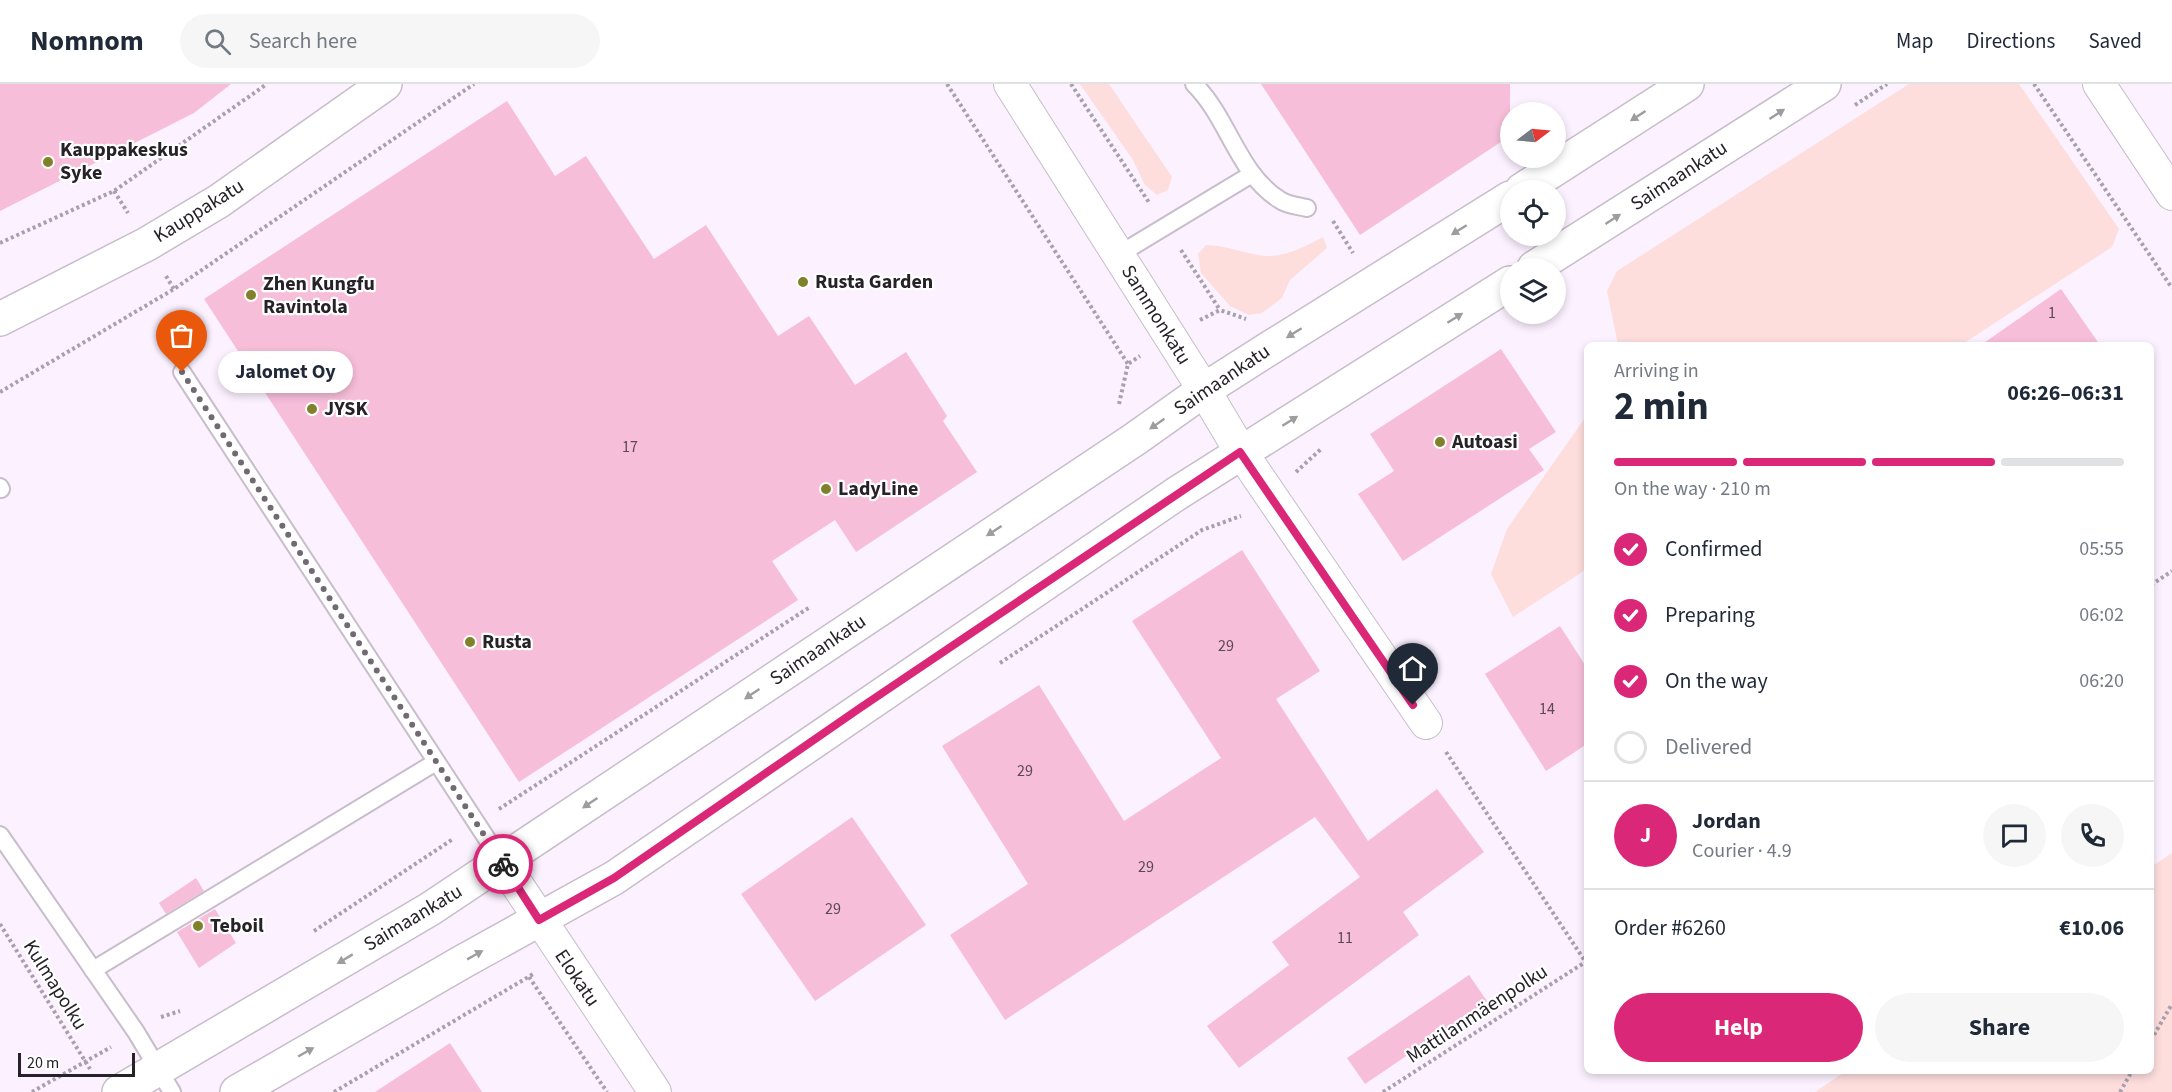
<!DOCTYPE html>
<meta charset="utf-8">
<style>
body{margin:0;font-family:"Source Sans 3",sans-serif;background:#f6f6f7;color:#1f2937;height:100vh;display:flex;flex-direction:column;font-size:22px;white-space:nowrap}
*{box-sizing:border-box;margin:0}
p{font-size:20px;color:#747a83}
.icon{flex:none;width:33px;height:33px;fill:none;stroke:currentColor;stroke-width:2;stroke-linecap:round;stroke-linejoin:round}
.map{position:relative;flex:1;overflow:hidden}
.side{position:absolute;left:1584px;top:258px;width:570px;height:732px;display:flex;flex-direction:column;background:#fff;border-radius:9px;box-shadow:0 3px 9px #0003}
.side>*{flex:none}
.needle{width:39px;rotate:74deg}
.buttons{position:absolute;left:1500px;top:18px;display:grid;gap:12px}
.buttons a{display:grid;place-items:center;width:66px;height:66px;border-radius:50%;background:#fff;box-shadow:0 3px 9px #0003;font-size:30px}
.scale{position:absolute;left:18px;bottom:15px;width:117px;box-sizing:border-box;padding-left:6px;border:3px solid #262228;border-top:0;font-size:16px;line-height:21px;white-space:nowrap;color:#262228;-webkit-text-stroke:4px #fff;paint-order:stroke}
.pin{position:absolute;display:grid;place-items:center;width:51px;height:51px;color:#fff;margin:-62px -26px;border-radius:50% 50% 50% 0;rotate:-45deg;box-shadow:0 0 6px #0007}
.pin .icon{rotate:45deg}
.courier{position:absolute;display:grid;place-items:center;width:60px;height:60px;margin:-30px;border:4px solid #db2777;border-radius:50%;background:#fff;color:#222;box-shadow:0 2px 8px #0007}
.bubble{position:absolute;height:42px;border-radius:21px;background:#fff;box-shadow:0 3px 9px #0003;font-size:20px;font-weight:700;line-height:42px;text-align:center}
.summary em{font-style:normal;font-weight:700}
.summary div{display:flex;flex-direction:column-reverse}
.summary{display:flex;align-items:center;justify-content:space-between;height:102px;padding:0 30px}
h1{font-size:39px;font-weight:700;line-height:45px}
.bar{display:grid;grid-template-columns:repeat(4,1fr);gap:9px 6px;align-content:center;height:72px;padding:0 30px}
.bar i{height:8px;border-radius:4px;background:#e0e1e3}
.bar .current{background:#db2777}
.bar p{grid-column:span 4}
.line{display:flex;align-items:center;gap:15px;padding:0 30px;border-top:2px solid #e0e1e3}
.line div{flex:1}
.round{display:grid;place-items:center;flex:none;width:63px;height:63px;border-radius:32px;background:#f6f6f7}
ol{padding:0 30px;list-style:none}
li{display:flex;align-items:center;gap:18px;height:66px}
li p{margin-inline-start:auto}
li .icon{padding:6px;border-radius:50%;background:#db2777;color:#fff;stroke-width:4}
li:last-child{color:#747a83}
li i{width:33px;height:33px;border:3px solid #e0e1e3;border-radius:50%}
.cta{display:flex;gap:12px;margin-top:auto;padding:12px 30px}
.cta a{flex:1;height:69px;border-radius:36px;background:#db2777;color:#fff;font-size:24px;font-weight:700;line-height:69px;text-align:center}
.cta a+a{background:#f6f6f7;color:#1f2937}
header{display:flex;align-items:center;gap:36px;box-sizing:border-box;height:84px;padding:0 30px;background:#fff;border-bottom:2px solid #e0e1e3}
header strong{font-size:28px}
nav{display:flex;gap:33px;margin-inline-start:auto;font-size:21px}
.search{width:420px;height:54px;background:#f6f6f7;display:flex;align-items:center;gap:15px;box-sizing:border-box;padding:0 21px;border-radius:33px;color:#747a83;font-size:22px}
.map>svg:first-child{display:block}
.green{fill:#fddedd}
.building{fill:#f7bed9}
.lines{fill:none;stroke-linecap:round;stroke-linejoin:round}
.service-casing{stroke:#c8bdcb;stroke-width:20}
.minor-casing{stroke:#c8bdcb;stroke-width:34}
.tertiary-casing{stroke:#c8bdcb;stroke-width:36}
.secondary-casing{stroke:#c8bdcb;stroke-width:36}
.path{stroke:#a8a0ab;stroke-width:4;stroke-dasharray:3 3;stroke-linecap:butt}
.service{stroke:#fff;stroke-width:16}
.minor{stroke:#fff;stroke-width:32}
.tertiary{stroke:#fff;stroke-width:33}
.secondary{stroke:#fff;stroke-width:33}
.oneway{fill:#9d9c9e}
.done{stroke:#716a73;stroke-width:6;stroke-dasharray:0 10.8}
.route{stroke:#db2777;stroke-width:8}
.poi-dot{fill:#80812a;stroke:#fff;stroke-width:2}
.labels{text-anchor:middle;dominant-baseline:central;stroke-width:4.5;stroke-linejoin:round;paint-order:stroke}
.number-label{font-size:16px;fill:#5a4954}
.poi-label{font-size:20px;font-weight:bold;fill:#262228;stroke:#fff;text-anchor:start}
.street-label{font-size:20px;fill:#262228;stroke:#fff}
</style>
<header>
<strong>Nomnom</strong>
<div class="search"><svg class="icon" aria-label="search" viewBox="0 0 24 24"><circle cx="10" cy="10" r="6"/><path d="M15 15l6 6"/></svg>Search here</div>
<nav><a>Map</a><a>Directions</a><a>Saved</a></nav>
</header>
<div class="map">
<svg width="2172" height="1008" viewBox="0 0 2172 1008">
<rect width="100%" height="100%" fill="#fcf1ff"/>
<g class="green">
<path d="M 1080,0 L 1109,0 L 1172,93 L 1168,106 L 1157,111 L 1145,101 L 1133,76 Z"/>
<path d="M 1909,0 L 2019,0 L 2119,145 L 2112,163 L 1961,261 L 1618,261 L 1607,207 L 1617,187 Z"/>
<path d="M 1323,153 L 1327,164 L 1290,196 L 1282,214 L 1262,229 L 1249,231 L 1230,222 L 1201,189 L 1198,170 L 1206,161 C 1226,161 1245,170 1266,172 C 1286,173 1306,162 1323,153 Z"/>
<path d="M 1587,331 L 1587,485 L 1513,533 L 1491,490 L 1507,445 Z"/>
<path d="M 2172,769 L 2172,1008 L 1815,1008 L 1846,987 L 2151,987 L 2151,783 Z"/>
</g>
<g class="building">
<path d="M 0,0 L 231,0 L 194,29 L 0,127 Z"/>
<path d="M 1261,0 L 1510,0 L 1510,52 L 1360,151 Z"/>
<path d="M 507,17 L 555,92 L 586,72 L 654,175 L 706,141 L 778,252 L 809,232 L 855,301 L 906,268 L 947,332 L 943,337 L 977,388 L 856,468 L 835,436 L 772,477 L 798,516 L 519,698 L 204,215 Z"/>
<path d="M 2061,205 L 2100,261 L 1981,261 Z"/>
<path d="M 1501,265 L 1556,348 L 1529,365 L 1544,386 L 1403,477 L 1358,410 L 1394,387 L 1370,350 Z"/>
<path d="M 1242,466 L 1320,587 L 1276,615 L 1368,757 L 1437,705 L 1484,768 L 1403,828 L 1419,851 L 1239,984 L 1207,942 L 1289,881 L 1272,858 L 1360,793 L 1315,733 L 1005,936 L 950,851 L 1028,800 L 942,662 L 1039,601 L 1124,737 L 1221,674 L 1132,537 Z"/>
<path d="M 1560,542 L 1587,584 L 1587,660 L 1546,687 L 1485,590 Z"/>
<path d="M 852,733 L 926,841 L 815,917 L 741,810 Z"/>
<path d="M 196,794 L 204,807 L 166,830 L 159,819 Z"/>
<path d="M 215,825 L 236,859 L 199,884 L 177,848 Z"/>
<path d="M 1469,891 L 1487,917 L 1365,1000 L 1347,974 Z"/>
<path d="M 450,959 L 482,1008 L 375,1008 Z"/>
</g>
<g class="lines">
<defs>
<g id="service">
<path d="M 1194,0 C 1228,33 1238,90 1280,116 C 1287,121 1299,122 1307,124"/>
<path d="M 1118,171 L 1252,90"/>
<path d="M 182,288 L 502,778"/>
<path d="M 0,403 L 1,405"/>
<path d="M 0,751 L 136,948 L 172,1008"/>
<path d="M 93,886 L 436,678"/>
</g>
<g id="minor">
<path d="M 1010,0 L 1204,306 L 1241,368 L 1426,639"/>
<path d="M 2099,0 L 2172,110"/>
<path d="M 502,778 L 655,1008"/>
</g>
<path id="tertiary" d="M 0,235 L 147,160 L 219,117 L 385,0"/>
<g id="secondary">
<path d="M 1522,106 L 1687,0"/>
<path d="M 1534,184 L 1824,0"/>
<path d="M 119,1008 L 430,825 L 1135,355 L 1204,306 L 1273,262 L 1510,114"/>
<path d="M 237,1008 L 464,877 L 614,794 L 1176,410 L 1510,199"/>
</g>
</defs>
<use href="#service" class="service-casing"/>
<use href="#minor" class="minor-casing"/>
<use href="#tertiary" class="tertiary-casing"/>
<use href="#secondary" class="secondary-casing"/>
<g class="path">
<path d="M 947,0 L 1128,280"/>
<path d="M 1071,0 L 1150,120"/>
<path d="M 2034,0 L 2172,204"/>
<path d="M 1855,21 L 1887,0"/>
<path d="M 114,107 L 128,129"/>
<path d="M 1333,137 L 1353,169"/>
<path d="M 0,159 L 114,107 L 267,0"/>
<path d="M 1181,166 L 1220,226"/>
<path d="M 166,192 L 174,205"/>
<path d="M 1200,236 L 1220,226 L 1246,235"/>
<path d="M 0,308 L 174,205 L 474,0"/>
<path d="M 1119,320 L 1128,280 L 1140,272"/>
<path d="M 1296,388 L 1321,365"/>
<path d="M 2151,501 L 2172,487"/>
<path d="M 1000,579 L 1202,446 L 1241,432"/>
<path d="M 1446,668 L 1585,877"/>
<path d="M 499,725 L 810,523"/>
<path d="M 0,840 L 90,985"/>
<path d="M 314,847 L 453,755"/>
<path d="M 529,893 L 607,1008"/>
<path d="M 161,933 L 180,927"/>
<path d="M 2151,956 L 2172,920"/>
<path d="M 32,1008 L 111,963"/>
<path d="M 334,1008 L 535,889"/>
<path d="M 1383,1008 L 1587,877"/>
<path d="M 2120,1008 L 2132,987"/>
</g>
<use href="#service" class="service"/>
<use href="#minor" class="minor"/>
<use href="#tertiary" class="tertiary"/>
<use href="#secondary" class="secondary"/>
</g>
<defs><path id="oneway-solid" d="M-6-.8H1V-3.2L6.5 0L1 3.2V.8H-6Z" transform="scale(1.5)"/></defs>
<g class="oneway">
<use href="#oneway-solid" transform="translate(1777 30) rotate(-33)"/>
<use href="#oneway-solid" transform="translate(1638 32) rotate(147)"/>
<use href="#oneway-solid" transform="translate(1613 135) rotate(-33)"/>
<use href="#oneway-solid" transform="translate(1459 146) rotate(148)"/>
<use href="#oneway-solid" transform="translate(1455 234) rotate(-32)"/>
<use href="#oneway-solid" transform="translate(1294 249) rotate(148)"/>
<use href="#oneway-solid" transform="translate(1290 337) rotate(-32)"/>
<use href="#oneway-solid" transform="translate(1157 340) rotate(145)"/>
<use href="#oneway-solid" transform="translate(994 447) rotate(147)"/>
<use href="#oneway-solid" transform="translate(752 610) rotate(146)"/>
<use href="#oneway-solid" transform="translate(590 719) rotate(146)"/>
<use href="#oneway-solid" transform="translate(475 871) rotate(-29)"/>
<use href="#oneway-solid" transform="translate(345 875) rotate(149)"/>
<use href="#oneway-solid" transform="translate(306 968) rotate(-30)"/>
</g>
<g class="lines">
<path class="done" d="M 182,288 L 503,780"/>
<path class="route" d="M 503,780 L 539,836 L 614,794 L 860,624 L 1240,368 L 1413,621"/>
</g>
<g class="poi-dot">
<circle cx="48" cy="78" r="6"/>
<circle cx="803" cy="198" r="6"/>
<circle cx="251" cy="211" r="6"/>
<circle cx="312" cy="325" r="6"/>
<circle cx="1440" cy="358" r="6"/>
<circle cx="826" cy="405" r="6"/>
<circle cx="470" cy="558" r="6"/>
<circle cx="198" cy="842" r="6"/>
</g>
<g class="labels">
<g class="number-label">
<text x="2052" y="229">1</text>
<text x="630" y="363">17</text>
<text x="1226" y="562">29</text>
<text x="1547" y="625">14</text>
<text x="1025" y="687">29</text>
<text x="1146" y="783">29</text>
<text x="833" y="825">29</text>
<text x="1345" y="854">11</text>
</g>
<g class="poi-label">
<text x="60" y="66">Kauppakeskus<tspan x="60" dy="23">Syke</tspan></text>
<text x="815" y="198">Rusta Garden</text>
<text x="263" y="200">Zhen Kungfu<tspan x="263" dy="23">Ravintola</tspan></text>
<text x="324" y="325">JYSK</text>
<text x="1452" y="358">Autoasi</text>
<text x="838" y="405">LadyLine</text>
<text x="482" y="558">Rusta</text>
<text x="210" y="842">Teboil</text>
</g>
<g class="street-label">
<text transform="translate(1679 92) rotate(-33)">Saimaankatu</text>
<text transform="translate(199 127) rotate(-32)">Kauppakatu</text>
<text transform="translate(1156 231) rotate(58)">Sammonkatu</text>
<text transform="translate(1222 296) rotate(-34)">Saimaankatu</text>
<text transform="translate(818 566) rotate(-34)">Saimaankatu</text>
<text transform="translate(413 834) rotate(-31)">Saimaankatu</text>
<text transform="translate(577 894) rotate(56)">Elokatu</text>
<text transform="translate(55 901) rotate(58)">Kulmapolku</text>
<text transform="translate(1477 930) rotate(-33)">Mattilanmäenpolku</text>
</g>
</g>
</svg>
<div class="buttons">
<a><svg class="needle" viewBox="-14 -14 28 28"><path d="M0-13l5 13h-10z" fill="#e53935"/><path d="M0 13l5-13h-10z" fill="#747a83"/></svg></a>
<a><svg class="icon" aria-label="locate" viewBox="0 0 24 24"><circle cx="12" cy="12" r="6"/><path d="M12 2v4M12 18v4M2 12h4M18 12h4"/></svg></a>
<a><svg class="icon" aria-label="layers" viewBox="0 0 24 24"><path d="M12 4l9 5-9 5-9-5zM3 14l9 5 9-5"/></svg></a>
</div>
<div class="scale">20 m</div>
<div class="pin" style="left:182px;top:288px;background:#ea580c"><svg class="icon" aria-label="bag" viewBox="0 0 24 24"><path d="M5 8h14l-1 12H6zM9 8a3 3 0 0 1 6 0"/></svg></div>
<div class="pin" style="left:1413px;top:621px;background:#1f2937"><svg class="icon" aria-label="home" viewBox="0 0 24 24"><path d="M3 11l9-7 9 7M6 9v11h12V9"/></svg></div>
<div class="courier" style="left:503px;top:780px"><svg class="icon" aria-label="bike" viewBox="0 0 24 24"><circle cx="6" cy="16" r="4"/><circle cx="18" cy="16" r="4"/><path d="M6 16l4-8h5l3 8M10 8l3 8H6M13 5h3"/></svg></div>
<div class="bubble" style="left:218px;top:267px;width:135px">Jalomet Oy</div>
<section class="side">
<div class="summary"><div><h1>2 min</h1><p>Arriving in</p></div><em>06:26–06:31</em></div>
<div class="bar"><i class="current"></i><i class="current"></i><i class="current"></i><i></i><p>On the way · 210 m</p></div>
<ol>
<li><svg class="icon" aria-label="check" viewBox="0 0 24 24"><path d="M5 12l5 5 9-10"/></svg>Confirmed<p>05:55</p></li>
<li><svg class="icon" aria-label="check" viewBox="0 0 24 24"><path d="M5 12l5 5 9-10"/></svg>Preparing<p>06:02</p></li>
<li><svg class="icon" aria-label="check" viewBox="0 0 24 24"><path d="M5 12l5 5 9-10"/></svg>On the way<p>06:20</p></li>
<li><i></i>Delivered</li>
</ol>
<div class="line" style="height:108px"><b class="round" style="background:#db2777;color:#fff">J</b><div><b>Jordan</b><p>Courier · 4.9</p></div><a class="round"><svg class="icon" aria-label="chat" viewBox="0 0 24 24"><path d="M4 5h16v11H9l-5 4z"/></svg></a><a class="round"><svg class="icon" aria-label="phone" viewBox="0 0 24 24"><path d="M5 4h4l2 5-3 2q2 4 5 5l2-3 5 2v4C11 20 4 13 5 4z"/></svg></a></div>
<div class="line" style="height:78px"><div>Order #6260</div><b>€10.06</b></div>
<div class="cta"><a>Help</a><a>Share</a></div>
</section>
</div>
